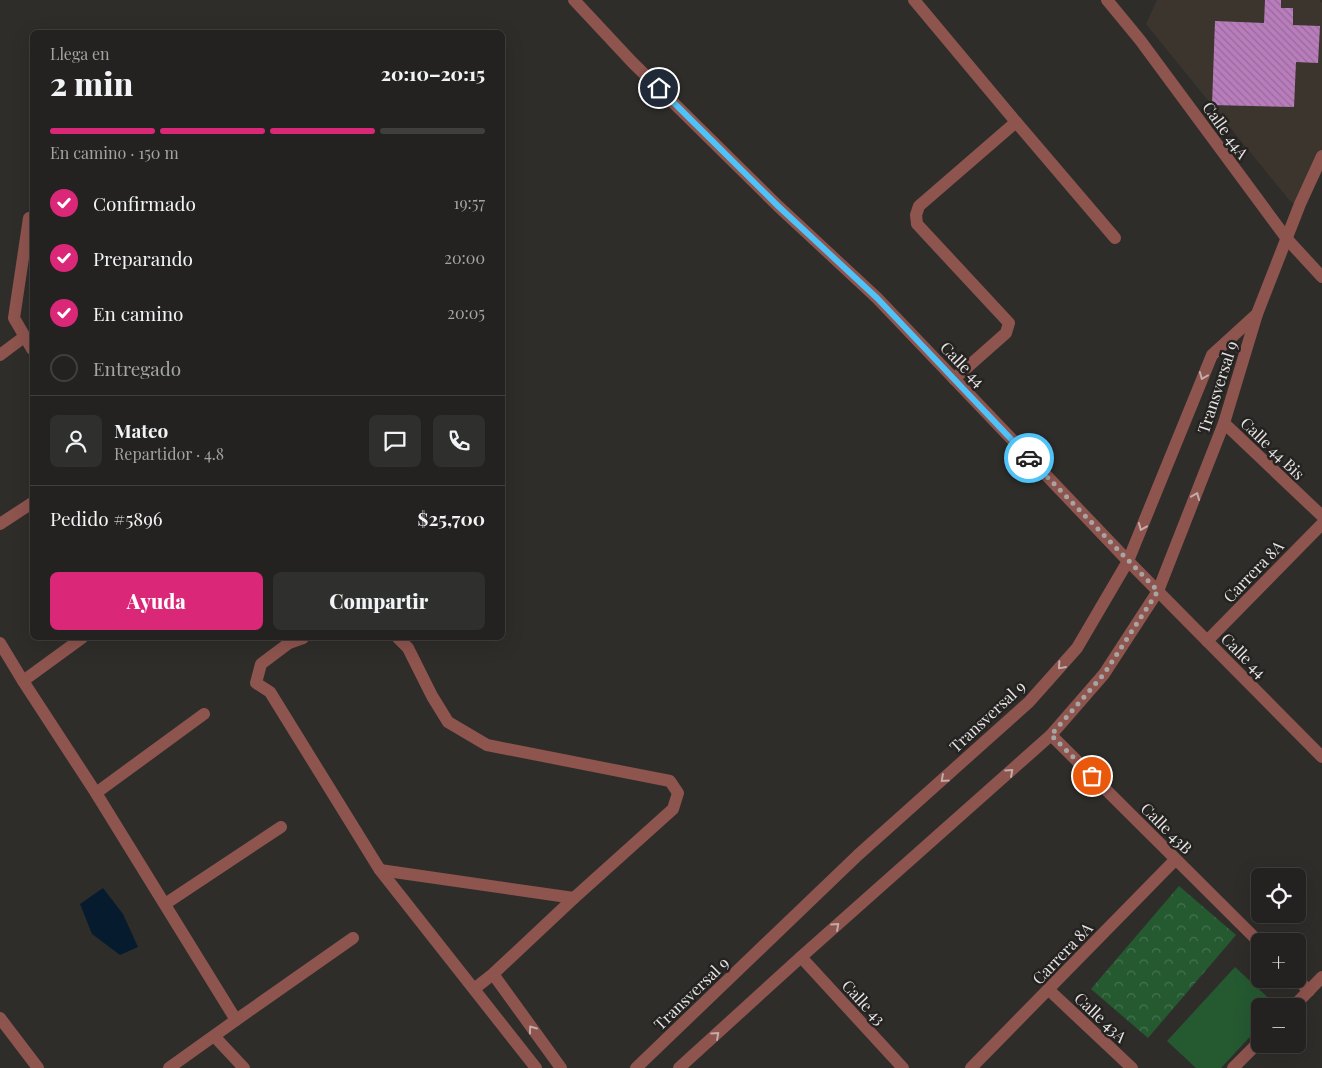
<!DOCTYPE html>
<html lang="es">
<meta charset="utf-8">
<style>
body{margin:0;font-family:"Playfair Display",serif;background:#2f2f2d;color:#f1f3f6;height:100vh;display:flex;flex-direction:column;font-size:19px;white-space:nowrap}
*{box-sizing:border-box;margin:0}
p{font-size:16px;color:#a3a4a5}
.icon{flex:none;width:28px;height:28px;fill:none;stroke:currentColor;stroke-width:2;stroke-linecap:round;stroke-linejoin:round}
.map{position:relative;flex:1;overflow:hidden}
.details{position:absolute;left:30px;top:30px;width:475px;height:610px;display:flex;flex-direction:column;background:#232220;border-radius:8px;box-shadow:0 5px 20px #0002,0 0 0 1px #403f3e}
.details>*{flex:none}
.buttons{position:absolute;left:1251px;top:868px;display:grid;gap:10px}
.buttons a{display:grid;place-items:center;width:55px;height:55px;border-radius:8px;background:#232220;box-shadow:0 5px 20px #0002,0 0 0 1px #403f3e;font-size:25px}
.pin{position:absolute;display:grid;place-items:center;width:42px;height:42px;color:#fff;margin:-21px;border:2px solid #fff;border-radius:50%;box-shadow:0 1px 5px #0007}
.courier{position:absolute;display:grid;place-items:center;width:50px;height:50px;margin:-25px;border:4px solid #4fc3f7;border-radius:50%;background:#fff;color:#222;box-shadow:0 1px 6px #0007}
.headline em{font-style:normal;font-weight:800}
.headline div{display:flex;flex-direction:column-reverse}
.headline{display:flex;align-items:center;justify-content:space-between;height:85px;padding:0 20px}
h1{font-size:32px;font-weight:800;line-height:38px}
.bar{display:grid;grid-template-columns:repeat(4,1fr);gap:8px 5px;align-content:center;height:60px;padding:0 20px}
.bar i{height:6px;border-radius:4px;background:#403f3e}
.bar .on{background:#db2777}
.bar p{grid-column:span 4}
.line{display:flex;align-items:center;gap:12px;padding:0 20px;border-top:1px solid #403f3e}
.line div{flex:1}
.round{display:grid;place-items:center;flex:none;width:52px;height:52px;border-radius:8px;background:#2f2f2d}
ol{padding:0 20px;list-style:none}
li{display:flex;align-items:center;gap:15px;height:55px}
li p{margin-inline-start:auto}
li .icon{padding:5px;border-radius:50%;background:#db2777;color:#fff;stroke-width:4}
li:last-child{color:#a3a4a5}
li i{width:28px;height:28px;border:2px solid #403f3e;border-radius:50%}
.primary-button{display:flex;gap:10px;margin-top:auto;padding:10px 20px}
.primary-button a{flex:1;height:58px;border-radius:8px;background:#db2777;color:#fff;font-size:20px;font-weight:800;line-height:58px;text-align:center}
.primary-button a+a{background:#2f2f2d;color:#f1f3f6}
.map>svg:first-child{display:block}
.built{fill:#3c352e}
.park{fill:url(#park-crowns)}
.pitch{fill:#255a31}
.water{fill:#061c2e}
.building{fill:url(#building-back-hatch)}
.lines{fill:none;stroke-linecap:round;stroke-linejoin:round}
.service{stroke:#8e544e;stroke-width:12}
.pedestrian{stroke:#8e544e;stroke-width:12}
.minor{stroke:#8e544e;stroke-width:12}
.tertiary{stroke:#8e544e;stroke-width:12}
.oneway{stroke:#c3aba8}
.done{stroke:#a7a5a3;stroke-width:5;stroke-dasharray:0 9}
.route{stroke:#4fc3f7;stroke-width:6}
.labels{text-anchor:middle;dominant-baseline:central;stroke-width:5;stroke-linejoin:round;paint-order:stroke}
.street-label{font-size:16px;fill:#e7e5e4;stroke:#252321}
</style>
<div class="map">
<svg width="1322" height="1068" viewBox="0 0 1322 1068">
<defs>
<pattern id="park-crowns" width="20" height="18" patternUnits="userSpaceOnUse" patternTransform="scale(1.25)"><rect width="20" height="18" fill="#255a31"/><path d="M2 6a3 3 0 1 1 6 0M12 15a3 3 0 1 1 6 0" fill="none" stroke="#45724f"/></pattern>
<pattern id="building-back-hatch" width="6" height="6" patternUnits="userSpaceOnUse" patternTransform="scale(1.25)"><rect width="6" height="6" fill="#b97cbc"/><path d="M-1 5l2 2M0 0l6 6M5-1l2 2" fill="none" stroke="#966c98"/></pattern>
</defs>
<rect width="100%" height="100%" fill="#2f2d2a"/>
<path class="built" d="M 1157,0 L 1319,0 L 1322,3 L 1322,152 L 1300,208 L 1290,201 L 1146,24 Z"/>
<path class="park" d="M 1179,886 L 1236,935 L 1148,1038 L 1091,989 Z"/>
<path class="pitch" d="M 1235,967 L 1277,1006 L 1260,1006 L 1260,1026 L 1221,1068 L 1196,1068 L 1167,1041 Z"/>
<path class="water" d="M 103,888 L 123,914 L 138,947 L 120,955 L 92,934 L 80,904 Z"/>
<path class="building" d="M 1265,0 L 1281,0 L 1281,8 L 1293,8 L 1293,25 L 1320,26 L 1318,63 L 1296,62 L 1294,107 L 1212,105 L 1215,21 L 1264,23 Z"/>
<g class="lines">
<g class="service">
<path d="M 574,0 L 632,62 L 778,206 L 877,298 L 1128,561"/>
<path d="M 0,355 L 24,337"/>
<path d="M 0,524 L 32,503"/>
<path d="M 23,681 L 82,638"/>
<path d="M 96,793 L 204,714"/>
<path d="M 165,904 L 281,827"/>
<path d="M 0,1018 L 38,1068"/>
<path d="M 236,1020 L 353,938"/>
</g>
<path class="pedestrian" d="M 801,957 L 903,1068"/>
<g class="minor">
<path d="M 914,0 L 1016,122 L 919,206 L 916,215 L 917,224 L 1009,323 L 1006,333 L 954,379"/>
<path d="M 1107,0 L 1140,40 L 1287,239 L 1322,277"/>
<path d="M 1016,122 L 1115,238"/>
<path d="M 29,218 L 14,318 L 32,349"/>
<path d="M 1224,423 L 1322,516"/>
<path d="M 1128,561 L 1322,757"/>
<path d="M 303,638 L 289,643 L 261,664 L 256,683 L 270,692 L 380,870 L 536,1068"/>
<path d="M 398,638 L 408,648 L 432,696 L 448,722 L 487,745 L 670,781 L 678,793 L 673,809 L 574,898 L 493,974 L 474,989"/>
<path d="M 1207,641 L 1322,524"/>
<path d="M 0,643 L 23,681 L 96,793 L 236,1020 L 169,1068"/>
<path d="M 1051,735 L 1260,943"/>
<path d="M 380,870 L 574,898"/>
<path d="M 493,974 L 561,1068"/>
<path d="M 1297,979 L 1309,991"/>
<path d="M 1049,990 L 1132,1068"/>
<path d="M 1294,1006 L 1322,977"/>
<path d="M 214,1036 L 244,1068"/>
<path d="M 971,1068 L 1175,860"/>
<path d="M 1233,1068 L 1260,1041"/>
</g>
<g class="tertiary">
<path d="M 636,1068 L 858,855 L 1029,702 L 1077,648 L 1128,561 L 1212,355 L 1257,314"/>
<path d="M 679,1068 L 801,957 L 1051,735 L 1104,674 L 1158,591 L 1224,423 L 1257,314 L 1300,204 L 1322,156"/>
</g>
</g>
<defs><path id="oneway-chevron" d="M-2-3.5L2.5 0L-2 3.5" fill="none" stroke-width="1.6" stroke-linecap="round" stroke-linejoin="round" transform="scale(1.25)"/></defs>
<g class="oneway">
<use href="#oneway-chevron" transform="translate(1203 376) rotate(112)"/>
<use href="#oneway-chevron" transform="translate(1196 496) rotate(-68)"/>
<use href="#oneway-chevron" transform="translate(1142 527) rotate(112)"/>
<use href="#oneway-chevron" transform="translate(1061 666) rotate(131)"/>
<use href="#oneway-chevron" transform="translate(1010 772) rotate(-42)"/>
<use href="#oneway-chevron" transform="translate(944 779) rotate(138)"/>
<use href="#oneway-chevron" transform="translate(836 926) rotate(-42)"/>
<use href="#oneway-chevron" transform="translate(532 1029) rotate(-126)"/>
<use href="#oneway-chevron" transform="translate(716 1035) rotate(-42)"/>
</g>
<g class="lines">
<path class="done" d="M 1029,458 L 1158,591 L 1104,674 L 1051,735 L 1092,776"/>
<path class="route" d="M 659,88 L 778,206 L 877,298 L 1029,458"/>
</g>
<g class="labels">
<g class="street-label">
<text transform="translate(1226 130) rotate(54)">Calle 44A</text>
<text transform="translate(963 364) rotate(46)">Calle 44</text>
<text transform="translate(1217 387) rotate(-72)">Transversal 9</text>
<text transform="translate(1273 448) rotate(44)">Calle 44 Bis</text>
<text transform="translate(1253 571) rotate(-46)">Carrera 8A</text>
<text transform="translate(1244 655) rotate(45)">Calle 44</text>
<text transform="translate(987 716) rotate(-43)">Transversal 9</text>
<text transform="translate(1167 828) rotate(45)">Calle 43B</text>
<text transform="translate(1062 953) rotate(-46)">Carrera 8A</text>
<text transform="translate(691 993) rotate(-44)">Transversal 9</text>
<text transform="translate(864 1002) rotate(47)">Calle 43</text>
<text transform="translate(1101 1017) rotate(43)">Calle 43A</text>
</g>
</g>
</svg>
<div class="buttons">
<a><svg class="icon" aria-label="locate" viewBox="0 0 24 24"><circle cx="12" cy="12" r="6"/><path d="M12 2v4M12 18v4M2 12h4M18 12h4"/></svg></a>
<a>+</a>
<a>−</a>
</div>
<div class="pin" style="left:1092px;top:776px;background:#ea580c"><svg class="icon" aria-label="bag" viewBox="0 0 24 24"><path d="M5 8h14l-1 12H6zM9 8a3 3 0 0 1 6 0"/></svg></div>
<div class="pin" style="left:659px;top:88px;background:#1f2937"><svg class="icon" aria-label="home" viewBox="0 0 24 24"><path d="M3 11l9-7 9 7M6 9v11h12V9"/></svg></div>
<div class="courier" style="left:1029px;top:458px"><svg class="icon" aria-label="car" viewBox="0 0 24 24"><path d="M5 17H2v-5l4-1 3-4h7l3 4 3 1v5h-3M9 17h6M6 11h13"/><circle cx="7" cy="17" r="2"/><circle cx="17" cy="17" r="2"/></svg></div>
<section class="details">
<div class="headline"><div><h1>2 min</h1><p>Llega en</p></div><em>20:10–20:15</em></div>
<div class="bar"><i class="on"></i><i class="on"></i><i class="on"></i><i></i><p>En camino · 150 m</p></div>
<ol>
<li><svg class="icon" aria-label="check" viewBox="0 0 24 24"><path d="M5 12l5 5 9-10"/></svg>Confirmado<p>19:57</p></li>
<li><svg class="icon" aria-label="check" viewBox="0 0 24 24"><path d="M5 12l5 5 9-10"/></svg>Preparando<p>20:00</p></li>
<li><svg class="icon" aria-label="check" viewBox="0 0 24 24"><path d="M5 12l5 5 9-10"/></svg>En camino<p>20:05</p></li>
<li><i></i>Entregado</li>
</ol>
<div class="line" style="height:90px"><a class="round"><svg class="icon" aria-label="person" viewBox="0 0 24 24"><circle cx="12" cy="8" r="4"/><path d="M4 21q1-7 8-7t8 7"/></svg></a><div><b>Mateo</b><p>Repartidor · 4.8</p></div><a class="round"><svg class="icon" aria-label="chat" viewBox="0 0 24 24"><path d="M4 5h16v11H9l-5 4z"/></svg></a><a class="round"><svg class="icon" aria-label="phone" viewBox="0 0 24 24"><path d="M5 4h4l2 5-3 2q2 4 5 5l2-3 5 2v4C11 20 4 13 5 4z"/></svg></a></div>
<div class="line" style="height:65px"><div>Pedido #5896</div><b>$25,700</b></div>
<div class="primary-button"><a>Ayuda</a><a>Compartir</a></div>
</section>
</div>
